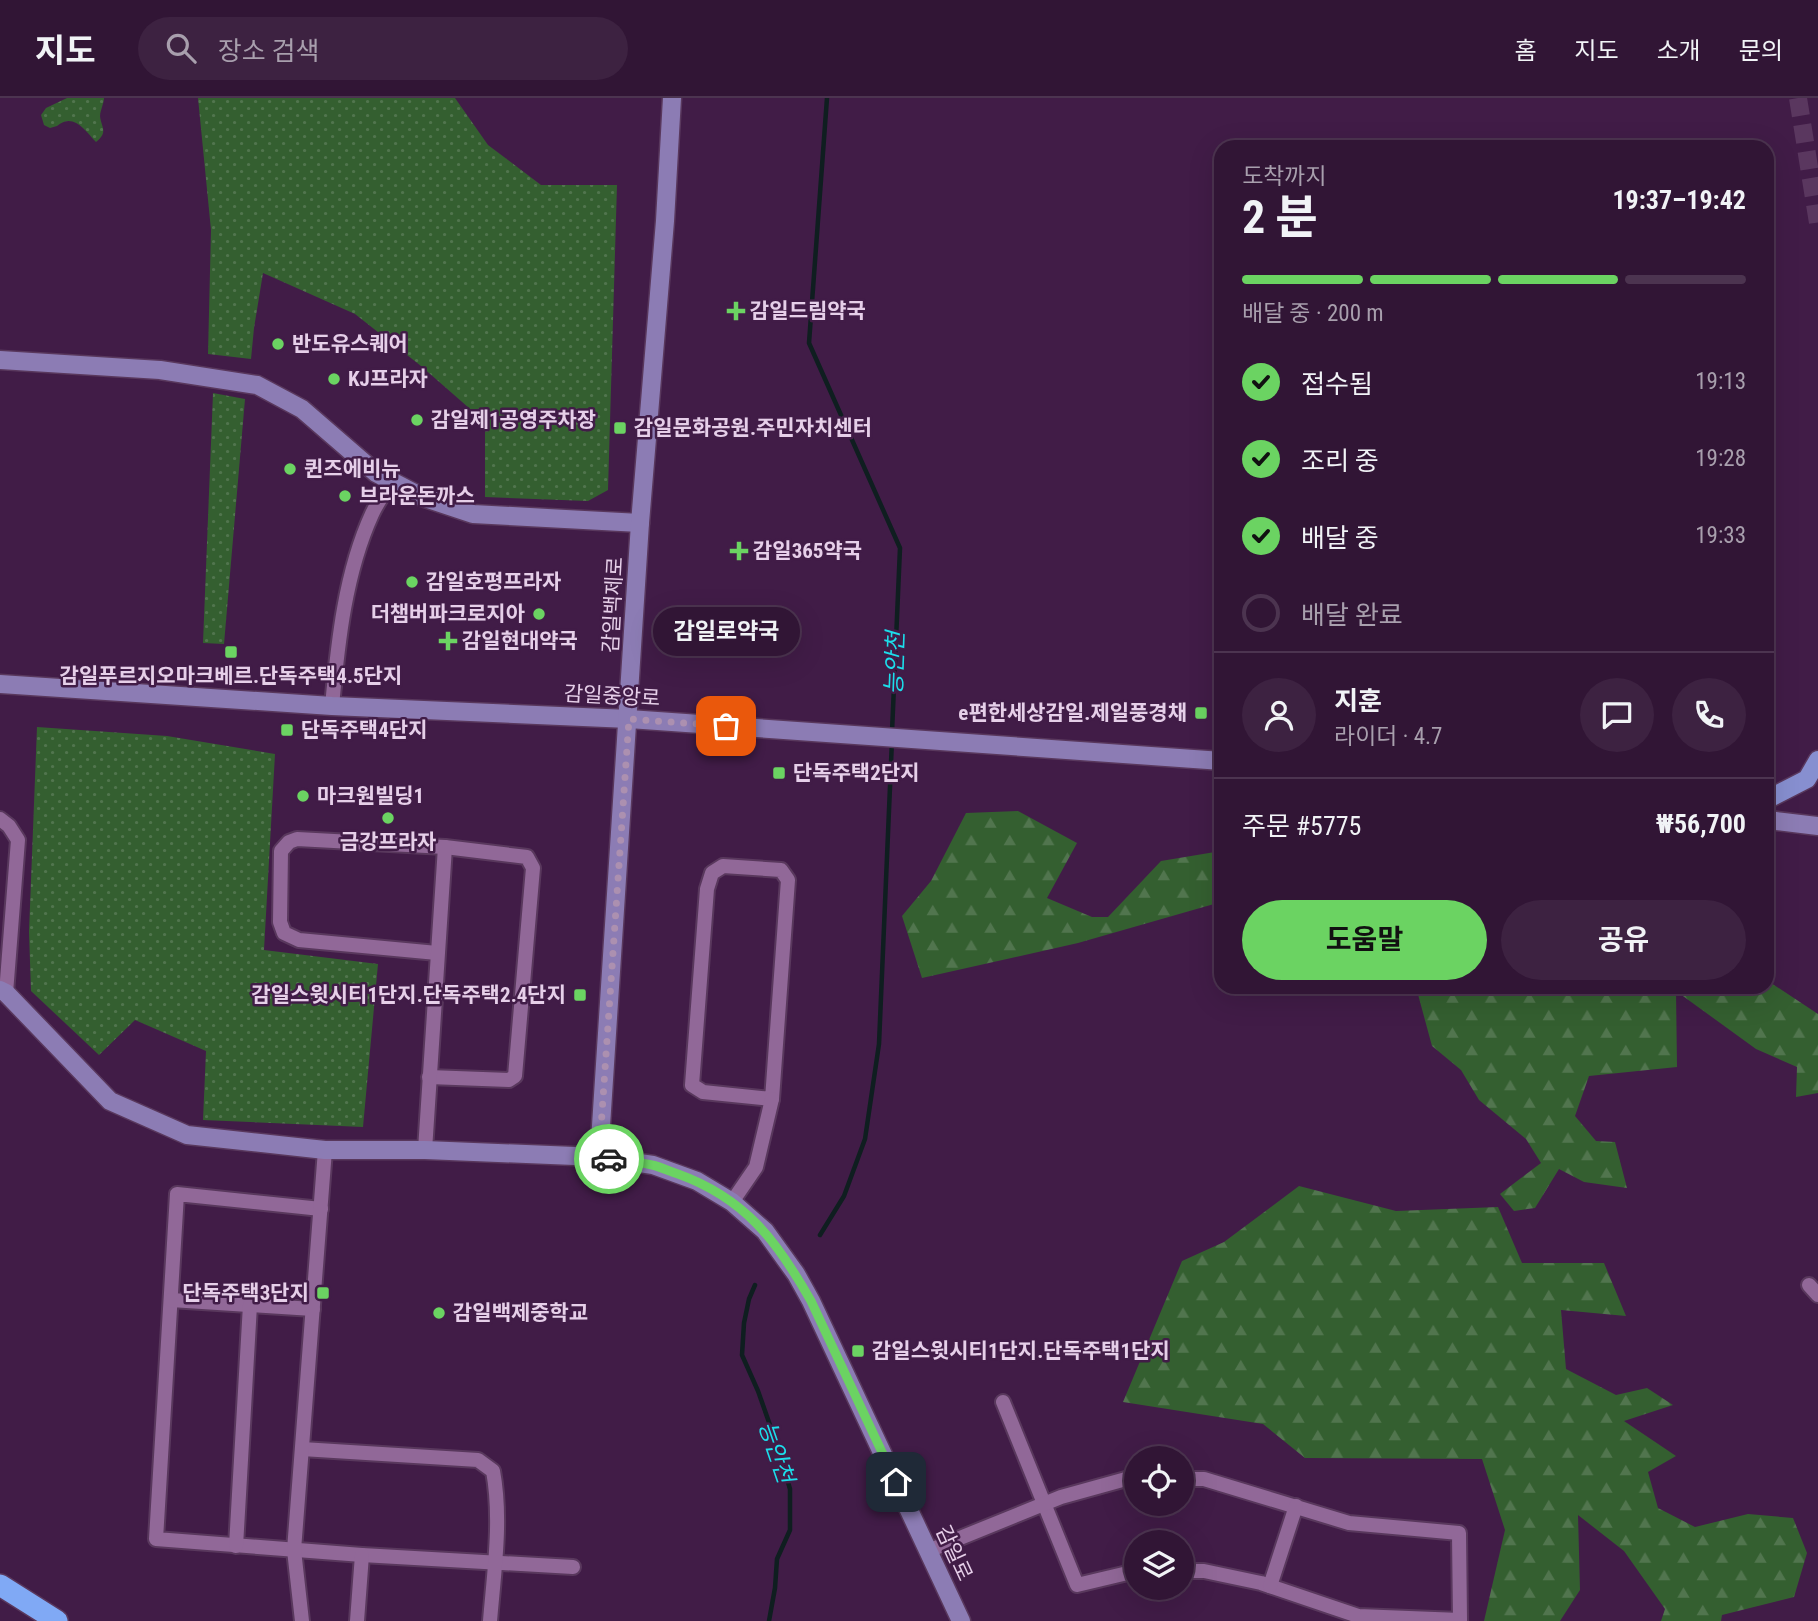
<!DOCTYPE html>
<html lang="ko">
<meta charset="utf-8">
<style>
body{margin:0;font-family:"Roboto Condensed","Noto Sans KR",sans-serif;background:#3d2241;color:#f1f3f6;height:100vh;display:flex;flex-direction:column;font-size:26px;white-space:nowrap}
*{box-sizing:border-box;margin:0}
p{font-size:23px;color:#a89fad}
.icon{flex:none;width:38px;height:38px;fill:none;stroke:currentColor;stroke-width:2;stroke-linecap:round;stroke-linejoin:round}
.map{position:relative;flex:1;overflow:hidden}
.drawer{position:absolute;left:1214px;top:42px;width:560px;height:854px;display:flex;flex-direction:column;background:#311535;border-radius:21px;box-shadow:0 7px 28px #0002,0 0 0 2px #4c3450}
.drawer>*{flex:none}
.controls{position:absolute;left:1124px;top:1348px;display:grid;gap:14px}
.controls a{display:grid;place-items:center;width:70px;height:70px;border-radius:50%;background:#311535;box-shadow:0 7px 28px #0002,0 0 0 2px #4c3450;font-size:35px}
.pin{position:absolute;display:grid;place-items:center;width:60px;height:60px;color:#fff;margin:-30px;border-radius:14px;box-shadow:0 4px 10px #0006}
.courier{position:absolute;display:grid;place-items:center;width:70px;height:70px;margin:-35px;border:5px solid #6bd362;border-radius:50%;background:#fff;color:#222;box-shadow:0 2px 9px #0007}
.bubble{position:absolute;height:49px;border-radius:24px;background:#311535;box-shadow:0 7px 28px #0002,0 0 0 2px #4c3450;font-size:23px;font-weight:700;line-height:49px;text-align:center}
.summary em{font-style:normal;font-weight:700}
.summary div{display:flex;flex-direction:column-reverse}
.summary{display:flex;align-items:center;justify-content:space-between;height:119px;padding:0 28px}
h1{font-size:46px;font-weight:700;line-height:52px}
.bar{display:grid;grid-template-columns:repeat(4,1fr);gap:10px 7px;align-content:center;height:84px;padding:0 28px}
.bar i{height:9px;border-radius:5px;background:#4c3450}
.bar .active{background:#6bd362}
.bar p{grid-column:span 4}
.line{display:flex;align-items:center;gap:18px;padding:0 28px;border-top:2px solid #4c3450}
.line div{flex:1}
.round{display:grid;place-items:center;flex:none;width:74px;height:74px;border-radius:37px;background:#3d2241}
ol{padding:0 28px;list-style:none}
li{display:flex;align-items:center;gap:21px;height:77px}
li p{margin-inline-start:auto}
li .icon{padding:7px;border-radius:50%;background:#6bd362;color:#111;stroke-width:4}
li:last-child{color:#a89fad}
li i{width:38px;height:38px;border:4px solid #4c3450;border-radius:50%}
.primary-button{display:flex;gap:14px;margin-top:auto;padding:14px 28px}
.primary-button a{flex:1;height:80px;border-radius:42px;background:#6bd362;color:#111;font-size:28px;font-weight:700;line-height:80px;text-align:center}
.primary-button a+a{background:#3d2241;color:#f1f3f6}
header{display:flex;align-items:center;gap:42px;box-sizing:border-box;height:98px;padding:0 35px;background:#311535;border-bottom:2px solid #4c3450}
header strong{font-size:33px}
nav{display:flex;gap:38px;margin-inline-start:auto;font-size:24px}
.search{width:490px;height:63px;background:#3d2241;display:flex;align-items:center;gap:18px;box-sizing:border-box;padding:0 24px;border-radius:38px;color:#a89fad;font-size:26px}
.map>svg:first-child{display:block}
.forest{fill:url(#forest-firs)}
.park{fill:url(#park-dots)}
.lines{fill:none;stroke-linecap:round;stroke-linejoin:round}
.stream{stroke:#0f1e20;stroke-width:4.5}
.primary-tunnel{stroke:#5a375f;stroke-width:18;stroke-dasharray:18 9;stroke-linecap:butt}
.street-casing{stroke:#59385d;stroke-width:18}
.secondary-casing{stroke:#59385d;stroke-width:21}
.primary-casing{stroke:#59385d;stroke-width:21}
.highway-casing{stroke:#59385d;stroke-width:24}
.street{stroke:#916898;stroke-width:14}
.secondary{stroke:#8c7cb4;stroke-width:18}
.primary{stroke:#878fd0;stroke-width:18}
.highway{stroke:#80a9f5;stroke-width:21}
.done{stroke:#ac90b0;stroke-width:7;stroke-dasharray:0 12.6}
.route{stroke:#6bd362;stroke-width:9}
.poi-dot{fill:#6bd362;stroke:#411c47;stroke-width:2.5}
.labels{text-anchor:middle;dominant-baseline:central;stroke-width:5;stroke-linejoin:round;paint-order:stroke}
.poi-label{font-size:21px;font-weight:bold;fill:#e6cfe9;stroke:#411c47;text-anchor:start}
.street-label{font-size:21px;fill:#e6cfe9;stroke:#411c47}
.water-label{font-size:23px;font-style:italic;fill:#1cdeeb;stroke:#411c47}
</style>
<header>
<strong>지도</strong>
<div class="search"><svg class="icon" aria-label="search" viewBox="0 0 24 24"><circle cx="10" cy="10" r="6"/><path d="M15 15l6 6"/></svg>장소 검색</div>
<nav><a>홈</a><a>지도</a><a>소개</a><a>문의</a></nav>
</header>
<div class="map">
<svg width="1818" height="1523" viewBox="0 0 1818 1523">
<defs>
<pattern id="forest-firs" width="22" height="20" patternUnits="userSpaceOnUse" patternTransform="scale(1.75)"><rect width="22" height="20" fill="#345f30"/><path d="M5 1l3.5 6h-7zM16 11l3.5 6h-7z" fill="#51754e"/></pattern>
<pattern id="park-dots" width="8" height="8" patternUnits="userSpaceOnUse" patternTransform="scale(1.75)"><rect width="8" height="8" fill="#345f30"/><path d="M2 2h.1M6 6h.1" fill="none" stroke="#51754e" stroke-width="1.8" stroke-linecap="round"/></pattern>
</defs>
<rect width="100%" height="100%" fill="#411c47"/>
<g class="forest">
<path d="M 1018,713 L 1077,745 L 1047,800 L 1092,819 L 1108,819 L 1161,763 L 1221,753 L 1221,804 L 1078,845 L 922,880 L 902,818 L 931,783 L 966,715 Z"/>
<path d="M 1768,883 L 1818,916 L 1818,995 L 1796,999 L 1797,969 L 1756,951 L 1676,893 L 1677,969 L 1589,978 L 1575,1018 L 1596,1043 L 1615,1044 L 1627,1090 L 1584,1084 L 1559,1071 L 1535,1110 L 1514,1113 L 1500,1096 L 1541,1065 L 1526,1041 L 1479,1002 L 1461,972 L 1432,948 L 1416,889 L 1712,889 L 1743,897 L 1752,889 L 1768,889 Z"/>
<path d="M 1299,1088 L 1396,1113 L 1498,1109 L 1522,1165 L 1604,1165 L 1626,1218 L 1561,1212 L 1566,1271 L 1616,1297 L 1647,1290 L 1673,1307 L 1624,1323 L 1676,1358 L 1648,1374 L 1658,1410 L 1695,1429 L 1748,1416 L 1793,1420 L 1807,1455 L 1794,1499 L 1722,1517 L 1721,1523 L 1661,1523 L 1665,1511 L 1624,1453 L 1578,1417 L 1580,1492 L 1560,1523 L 1484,1523 L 1505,1432 L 1482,1361 L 1305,1360 L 1263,1326 L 1123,1304 L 1182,1163 L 1224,1144 Z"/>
</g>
<g class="park">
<path d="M 67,0 L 104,0 C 104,5 100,13 100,18 C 101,29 109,34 96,44 C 85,32 73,14 57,28 L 50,30 L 44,27 L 41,17 L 46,10 Z"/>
<path d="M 198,0 L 455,0 L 488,47 L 541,87 L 617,87 L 608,392 L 588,403 L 485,399 L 485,324 L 421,268 L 355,216 L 263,175 L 254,230 L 251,261 L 208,256 L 211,132 Z"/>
<path d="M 213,295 L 245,301 L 224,546 L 203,545 Z"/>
<path d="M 37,629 L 167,638 L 275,656 L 264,852 L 378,866 L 363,1029 L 203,1022 L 206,953 L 135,922 L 99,957 L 31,893 L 29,834 Z"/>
</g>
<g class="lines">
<g class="stream">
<path d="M 827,0 L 809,245 L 900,450 L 892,634"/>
<path d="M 820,1137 L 844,1098 L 865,1041 L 879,946 L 892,642"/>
<path d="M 755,1187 L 749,1201 L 744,1225 L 742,1257 L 758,1293 L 777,1347 L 790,1391 L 790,1432 L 777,1461 L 775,1490 L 769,1523"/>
</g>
<path class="primary-tunnel" d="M 1798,0 L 1818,125"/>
<defs>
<g id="street">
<path d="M 332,608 C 338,544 345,475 372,416 C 377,405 385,394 391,383"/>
<path d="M 0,721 L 9,728 L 18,742 L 6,895"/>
<path d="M 723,768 L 781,772 L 788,782 L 772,1001 L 703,994 L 692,987 L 707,791 L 712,775 Z"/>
<path d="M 429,979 L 509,982 L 515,978 L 533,770 L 527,759 L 445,749 L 297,741 L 289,744 L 281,753 L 280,824 L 284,835 L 299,842 L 437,855"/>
<path d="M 425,1052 L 445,749"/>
<path d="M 732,1104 L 756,1069 L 772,1001"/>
<path d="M 321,1111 L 177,1096 L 156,1441 L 362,1457 L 573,1469"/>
<path d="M 1809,1187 L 1818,1197"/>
<path d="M 171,1202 L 313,1211"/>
<path d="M 1003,1304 L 1077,1487 L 1136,1473"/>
<path d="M 302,1351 L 478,1362 L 493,1373 C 502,1421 494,1474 490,1523"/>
<path d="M 1181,1381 L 1204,1381 L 1349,1425 L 1459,1435 L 1460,1522 L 1358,1518 L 1261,1485 L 1204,1473 L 1181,1473"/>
<path d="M 236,1448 L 250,1207"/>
<path d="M 928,1453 L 1061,1399 L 1126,1381 L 1136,1381"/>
<path d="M 1270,1488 L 1296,1408"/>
<path d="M 302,1523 L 294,1452 L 325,1052"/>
<path d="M 357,1523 L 362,1457"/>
</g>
<g id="secondary">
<path d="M 0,262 L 160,272 L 257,287 L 302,311 L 376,375 L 422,399 L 473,416 L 640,425"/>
<path d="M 0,586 L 332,608 L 629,621 L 1222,663"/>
<path d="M 1768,722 L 1818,728"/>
<path d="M 0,892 L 6,895 L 110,1003 L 187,1037 L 325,1052 L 425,1052 L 599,1059 L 653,1067 L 697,1083 L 732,1104 L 765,1133 L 796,1176 L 811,1203 L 961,1523"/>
<path d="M 599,1059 L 640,425 L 665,123 L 672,0"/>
</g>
<path id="primary" d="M 1768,701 L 1807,681 L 1818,662"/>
<path id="highway" d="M 0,1487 L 57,1523"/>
</defs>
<use href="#street" class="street-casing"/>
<use href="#secondary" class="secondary-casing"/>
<use href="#primary" class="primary-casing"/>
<use href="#highway" class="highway-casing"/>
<use href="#street" class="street"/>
<use href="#secondary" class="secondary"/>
<use href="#primary" class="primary"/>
<use href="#highway" class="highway"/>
</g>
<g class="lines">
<path class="done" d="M 609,1061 L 599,1059 L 629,621 L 726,628"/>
<path class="route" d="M 609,1061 C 624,1063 638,1064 652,1067 C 661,1069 669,1073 678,1076 C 745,1100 777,1143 811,1203 L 896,1384"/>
</g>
<g class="poi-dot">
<path d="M732.5 202.5h7v7h7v7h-7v7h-7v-7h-7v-7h7z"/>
<circle cx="278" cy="246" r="7"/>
<circle cx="334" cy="281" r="7"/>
<circle cx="417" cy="322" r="7"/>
<rect x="613" y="323" width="14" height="14" rx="3.5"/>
<circle cx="290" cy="371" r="7"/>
<circle cx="345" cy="398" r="7"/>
<path d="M735.5 442.5h7v7h7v7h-7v7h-7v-7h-7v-7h7z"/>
<circle cx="412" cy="484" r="7"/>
<circle cx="539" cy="516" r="7"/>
<path d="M444.5 532.5h7v7h7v7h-7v7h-7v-7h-7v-7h7z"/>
<rect x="224" y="547" width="14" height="14" rx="3.5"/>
<rect x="1194" y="608" width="14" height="14" rx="3.5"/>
<rect x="280" y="625" width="14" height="14" rx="3.5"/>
<rect x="772" y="668" width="14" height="14" rx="3.5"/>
<circle cx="303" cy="698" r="7"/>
<circle cx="388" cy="720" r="7"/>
<rect x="573" y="890" width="14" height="14" rx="3.5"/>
<rect x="316" y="1188" width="14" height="14" rx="3.5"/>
<circle cx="439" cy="1215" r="7"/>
<rect x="851" y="1246" width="14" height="14" rx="3.5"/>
</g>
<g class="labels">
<g class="poi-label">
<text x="750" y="213">감일드림약국</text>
<text x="292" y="246">반도유스퀘어</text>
<text x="348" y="281">KJ프라자</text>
<text x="431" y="322">감일제1공영주차장</text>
<text x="634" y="330">감일문화공원.주민자치센터</text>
<text x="304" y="371">퀸즈에비뉴</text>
<text x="359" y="398">브라운돈까스</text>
<text x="753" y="453">감일365약국</text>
<text x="426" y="484">감일호평프라자</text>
<text x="525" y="516" text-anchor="end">더챔버파크로지아</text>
<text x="462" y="543">감일현대약국</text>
<text x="231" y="578" text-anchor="middle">감일푸르지오마크베르.단독주택4.5단지</text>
<text x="1187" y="615" text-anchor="end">e편한세상감일.제일풍경채</text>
<text x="301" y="632">단독주택4단지</text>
<text x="793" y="675">단독주택2단지</text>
<text x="317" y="698">마크원빌딩1</text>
<text x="388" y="744" text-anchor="middle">금강프라자</text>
<text x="566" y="897" text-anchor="end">감일스윗시티1단지.단독주택2.4단지</text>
<text x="309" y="1195" text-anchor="end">단독주택3단지</text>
<text x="453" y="1215">감일백제중학교</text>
<text x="872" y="1253">감일스윗시티1단지.단독주택1단지</text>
</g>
<g class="street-label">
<text transform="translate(613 507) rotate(-87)">감일백제로</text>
<text transform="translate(612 598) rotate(3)">감일중앙로</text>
<text transform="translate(954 1455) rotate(65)">감일로</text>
</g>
<g class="water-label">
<text transform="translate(895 565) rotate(-88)">능안천</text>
<text transform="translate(776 1354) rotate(71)">능안천</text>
</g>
</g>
</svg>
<div class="controls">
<a><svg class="icon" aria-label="locate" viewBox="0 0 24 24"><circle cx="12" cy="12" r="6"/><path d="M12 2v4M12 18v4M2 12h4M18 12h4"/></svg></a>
<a><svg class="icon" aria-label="layers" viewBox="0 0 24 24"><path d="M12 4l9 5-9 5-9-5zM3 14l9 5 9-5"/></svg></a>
</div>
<div class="pin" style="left:726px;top:628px;background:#ea580c"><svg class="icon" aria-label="bag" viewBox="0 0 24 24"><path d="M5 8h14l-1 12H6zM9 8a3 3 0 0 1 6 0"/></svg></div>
<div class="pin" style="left:896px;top:1384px;background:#1f2937"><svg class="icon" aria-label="home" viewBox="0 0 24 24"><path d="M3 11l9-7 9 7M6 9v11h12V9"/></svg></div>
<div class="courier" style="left:609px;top:1061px"><svg class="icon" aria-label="car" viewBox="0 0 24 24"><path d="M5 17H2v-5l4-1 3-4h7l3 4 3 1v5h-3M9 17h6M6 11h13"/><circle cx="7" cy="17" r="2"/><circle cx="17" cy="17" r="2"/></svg></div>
<div class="bubble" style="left:653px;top:509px;width:147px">감일로약국</div>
<section class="drawer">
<div class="summary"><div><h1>2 분</h1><p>도착까지</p></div><em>19:37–19:42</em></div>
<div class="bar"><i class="active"></i><i class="active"></i><i class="active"></i><i></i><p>배달 중 · 200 m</p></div>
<ol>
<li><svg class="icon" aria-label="check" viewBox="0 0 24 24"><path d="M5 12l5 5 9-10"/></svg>접수됨<p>19:13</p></li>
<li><svg class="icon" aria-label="check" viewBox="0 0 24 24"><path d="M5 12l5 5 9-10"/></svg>조리 중<p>19:28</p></li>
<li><svg class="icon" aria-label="check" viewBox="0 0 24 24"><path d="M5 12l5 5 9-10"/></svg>배달 중<p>19:33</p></li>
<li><i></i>배달 완료</li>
</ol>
<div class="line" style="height:126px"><a class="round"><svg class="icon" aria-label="person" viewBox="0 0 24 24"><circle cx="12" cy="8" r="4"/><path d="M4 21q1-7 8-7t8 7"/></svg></a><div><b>지훈</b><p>라이더 · 4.7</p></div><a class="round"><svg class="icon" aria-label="chat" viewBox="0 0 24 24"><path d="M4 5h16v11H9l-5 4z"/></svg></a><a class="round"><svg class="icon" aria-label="phone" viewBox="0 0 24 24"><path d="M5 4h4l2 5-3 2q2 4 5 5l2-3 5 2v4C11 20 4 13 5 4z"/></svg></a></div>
<div class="line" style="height:91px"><div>주문 #5775</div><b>₩56,700</b></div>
<div class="primary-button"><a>도움말</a><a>공유</a></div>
</section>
</div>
